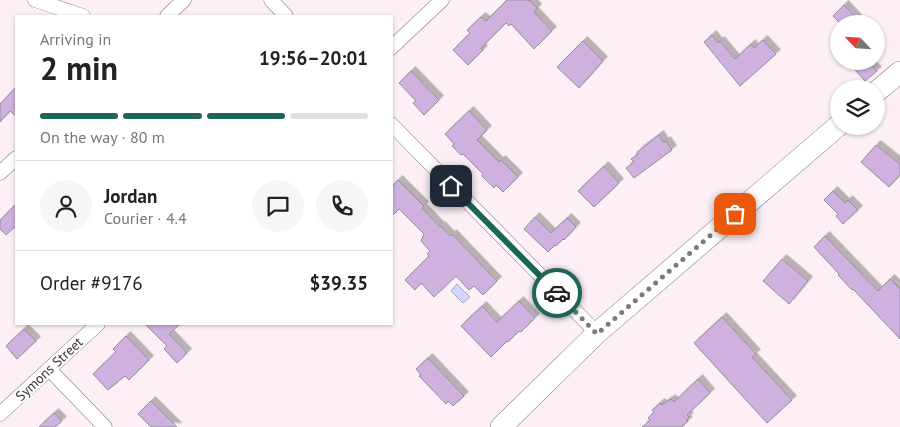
<!DOCTYPE html>
<meta charset="utf-8">
<style>
body{margin:0;font-family:"PT Sans",sans-serif;background:#f6f6f6;color:#222;height:100vh;display:flex;flex-direction:column;font-size:19px;white-space:nowrap}
*{box-sizing:border-box;margin:0}
p{font-size:16px;color:#767676}
.icon{flex:none;width:28px;height:28px;fill:none;stroke:currentColor;stroke-width:2;stroke-linecap:round;stroke-linejoin:round}
.map{position:relative;flex:1;overflow:hidden}
.panel{position:absolute;left:15px;top:15px;width:378px;height:310px;display:flex;flex-direction:column;background:#fff;border-radius:0px;box-shadow:0 1px 4px #0004}
.panel>*{flex:none}
.needle{width:32px;rotate:295deg}
.tools{position:absolute;left:830px;top:15px;display:grid;gap:10px}
.tools a{display:grid;place-items:center;width:55px;height:55px;border-radius:50%;background:#fff;box-shadow:0 1px 4px #0004;font-size:25px}
.pin{position:absolute;display:grid;place-items:center;width:42px;height:42px;color:#fff;margin:-21px;border-radius:10px;box-shadow:0 2px 8px #0006}
.courier{position:absolute;display:grid;place-items:center;width:50px;height:50px;margin:-25px;border:4px solid #1d6459;border-radius:50%;background:#fff;color:#222;box-shadow:0 1px 6px #0007}
.overview em{font-style:normal;font-weight:800}
.overview div{display:flex;flex-direction:column-reverse}
.overview{display:flex;align-items:center;justify-content:space-between;height:85px;padding:0 25px}
h1{font-size:32px;font-weight:800;line-height:38px}
.bar{display:grid;grid-template-columns:repeat(4,1fr);gap:8px 5px;align-content:center;height:60px;padding:0 25px}
.bar i{height:6px;border-radius:4px;background:#e0e0e0}
.bar .active{background:#1d6459}
.bar p{grid-column:span 4}
.line{display:flex;align-items:center;gap:12px;padding:0 25px;border-top:1px solid #e0e0e0}
.line div{flex:1}
.round{display:grid;place-items:center;flex:none;width:52px;height:52px;border-radius:26px;background:#f6f6f6}
.map>svg:first-child{display:block}
.water{fill:#d2d6ff;stroke:#a5a7c4}
.building{fill:#ceb1de;stroke:#948e97;filter:url(#shadow)}
.lines{fill:none;stroke-linecap:round;stroke-linejoin:round}
.minor-casing{stroke:#82787d;stroke-width:15}
.primary-casing{stroke:#82787d;stroke-width:22}
.minor{stroke:#fff;stroke-width:14}
.primary{stroke:#fff;stroke-width:21}
.done{stroke:#80797c;stroke-width:5;stroke-dasharray:0 9}
.route{stroke:#1d6459;stroke-width:6}
.labels{text-anchor:middle;dominant-baseline:central;stroke-width:4;stroke-linejoin:round;paint-order:stroke}
.street-label{font-size:14px;fill:#3d393b;stroke:#fff}
</style>
<div class="map">
<svg width="900" height="427" viewBox="0 0 900 427">
<defs>
<filter id="shadow"><feDropShadow dx="4.5" dy="-4.5" stdDeviation="0" flood-color="#0004"/></filter>
</defs>
<rect width="100%" height="100%" fill="#fcf0f6"/>
<path class="water" d="M 457,284 L 470,297 L 463,303 L 451,291 Z"/>
<g class="building">
<path d="M 507,0 L 529,0 L 537,8 L 534,12 L 552,31 L 534,49 L 511,24 L 509,26 L 506,23 L 481,48 L 483,50 L 468,65 L 453,50 L 470,33 L 467,30 L 481,17 L 486,21 Z"/>
<path d="M 844,5 L 857,19 L 852,24 L 841,24 L 833,16 Z"/>
<path d="M 712,35 L 718,43 L 720,41 L 735,59 L 751,44 L 754,48 L 763,40 L 776,54 L 740,86 L 704,42 Z"/>
<path d="M 583,41 L 603,61 L 579,88 L 557,67 Z"/>
<path d="M 847,61 L 867,61 L 877,71 L 865,81 Z"/>
<path d="M 411,71 L 439,100 L 424,115 L 413,103 L 416,101 L 399,83 Z"/>
<path d="M 16,87 L 16,116 L 10,111 L 0,122 L 0,104 Z"/>
<path d="M 469,111 L 487,130 L 477,140 L 499,162 L 501,160 L 518,177 L 503,192 L 496,185 L 494,188 L 482,176 L 483,174 L 463,154 L 461,155 L 452,146 L 454,144 L 445,134 Z"/>
<path d="M 659,135 L 664,143 L 666,141 L 672,150 L 634,178 L 626,168 L 634,162 L 631,159 L 638,154 L 637,152 Z"/>
<path d="M 876,145 L 900,164 L 900,175 L 889,187 L 861,162 Z"/>
<path d="M 604,166 L 619,183 L 594,207 L 578,191 Z"/>
<path d="M 398,180 L 424,206 L 422,208 L 440,227 L 441,226 L 450,236 L 452,234 L 497,281 L 483,295 L 474,286 L 469,290 L 456,276 L 434,297 L 421,283 L 415,290 L 405,280 L 429,256 L 427,254 L 430,251 L 421,241 L 424,234 L 399,209 L 391,217 L 391,187 Z"/>
<path d="M 833,191 L 845,203 L 848,200 L 858,210 L 843,224 L 836,216 L 838,214 L 824,200 Z"/>
<path d="M 16,204 L 16,226 L 6,235 L 0,229 L 0,220 Z"/>
<path d="M 535,217 L 551,233 L 567,218 L 576,227 L 564,240 L 563,239 L 556,246 L 555,245 L 548,252 L 524,229 Z"/>
<path d="M 825,236 L 878,291 L 890,279 L 900,289 L 900,339 L 853,289 L 852,290 L 838,275 L 839,274 L 814,247 Z"/>
<path d="M 782,259 L 808,281 L 789,304 L 763,281 Z"/>
<path d="M 519,301 L 535,318 L 521,332 L 519,331 L 508,342 L 507,341 L 491,357 L 461,326 L 482,306 L 497,322 Z"/>
<path d="M 722,317 L 756,354 L 752,357 L 792,400 L 767,423 L 694,343 Z"/>
<path d="M 145,324 L 180,324 L 169,334 L 187,353 L 177,363 L 164,349 L 167,346 Z"/>
<path d="M 24,329 L 36,341 L 17,359 L 6,346 Z"/>
<path d="M 126,336 L 149,360 L 129,380 L 125,376 L 108,390 L 93,374 L 116,352 L 113,349 Z"/>
<path d="M 428,358 L 464,396 L 453,406 L 448,401 L 446,404 L 419,376 L 421,375 L 416,369 Z"/>
<path d="M 698,379 L 710,393 L 687,415 L 689,417 L 686,420 L 688,421 L 682,427 L 642,427 L 650,420 L 648,418 L 654,412 L 652,410 L 660,403 L 662,405 L 671,399 L 674,402 Z"/>
<path d="M 151,401 L 177,427 L 151,427 L 138,414 Z"/>
<path d="M 54,413 L 62,421 L 55,427 L 39,427 Z"/>
</g>
<g class="lines">
<defs>
<g id="minor">
<path d="M 35,0 L 83,16"/>
<path d="M 271,0 L 286,16"/>
<path d="M 167,16 L 184,0"/>
<path d="M 391,48 L 442,0"/>
<path d="M 391,124 L 597,333"/>
<path d="M 0,173 L 16,158"/>
<path d="M 49,369 L 105,427"/>
<path d="M 0,414 L 98,324"/>
</g>
<g id="primary">
<path d="M 876,92 L 900,72"/>
<path d="M 501,427 L 597,333 L 839,125"/>
</g>
</defs>
<use href="#minor" class="minor-casing"/>
<use href="#primary" class="primary-casing"/>
<use href="#minor" class="minor"/>
<use href="#primary" class="primary"/>
</g>
<g class="lines">
<path class="done" d="M 557,293 L 597,334 L 735,214"/>
<path class="route" d="M 451,186 L 557,293"/>
</g>
<g class="labels">
<g class="street-label">
<text transform="translate(49 369) rotate(-43)">Symons Street</text>
</g>
</g>
</svg>
<div class="tools">
<a><svg class="needle" viewBox="-14 -14 28 28"><path d="M0-13l5 13h-10z" fill="#e53935"/><path d="M0 13l5-13h-10z" fill="#767676"/></svg></a>
<a><svg class="icon" aria-label="layers" viewBox="0 0 24 24"><path d="M12 4l9 5-9 5-9-5zM3 14l9 5 9-5"/></svg></a>
</div>
<div class="pin" style="left:735px;top:214px;background:#ea580c"><svg class="icon" aria-label="bag" viewBox="0 0 24 24"><path d="M5 8h14l-1 12H6zM9 8a3 3 0 0 1 6 0"/></svg></div>
<div class="pin" style="left:451px;top:186px;background:#1f2937"><svg class="icon" aria-label="home" viewBox="0 0 24 24"><path d="M3 11l9-7 9 7M6 9v11h12V9"/></svg></div>
<div class="courier" style="left:557px;top:293px"><svg class="icon" aria-label="car" viewBox="0 0 24 24"><path d="M5 17H2v-5l4-1 3-4h7l3 4 3 1v5h-3M9 17h6M6 11h13"/><circle cx="7" cy="17" r="2"/><circle cx="17" cy="17" r="2"/></svg></div>
<section class="panel">
<div class="overview"><div><h1>2 min</h1><p>Arriving in</p></div><em>19:56–20:01</em></div>
<div class="bar"><i class="active"></i><i class="active"></i><i class="active"></i><i></i><p>On the way · 80 m</p></div>
<div class="line" style="height:90px"><a class="round"><svg class="icon" aria-label="person" viewBox="0 0 24 24"><circle cx="12" cy="8" r="4"/><path d="M4 21q1-7 8-7t8 7"/></svg></a><div><b>Jordan</b><p>Courier · 4.4</p></div><a class="round"><svg class="icon" aria-label="chat" viewBox="0 0 24 24"><path d="M4 5h16v11H9l-5 4z"/></svg></a><a class="round"><svg class="icon" aria-label="phone" viewBox="0 0 24 24"><path d="M5 4h4l2 5-3 2q2 4 5 5l2-3 5 2v4C11 20 4 13 5 4z"/></svg></a></div>
<div class="line" style="height:65px"><div>Order #9176</div><b>$39.35</b></div>
</section>
</div>
